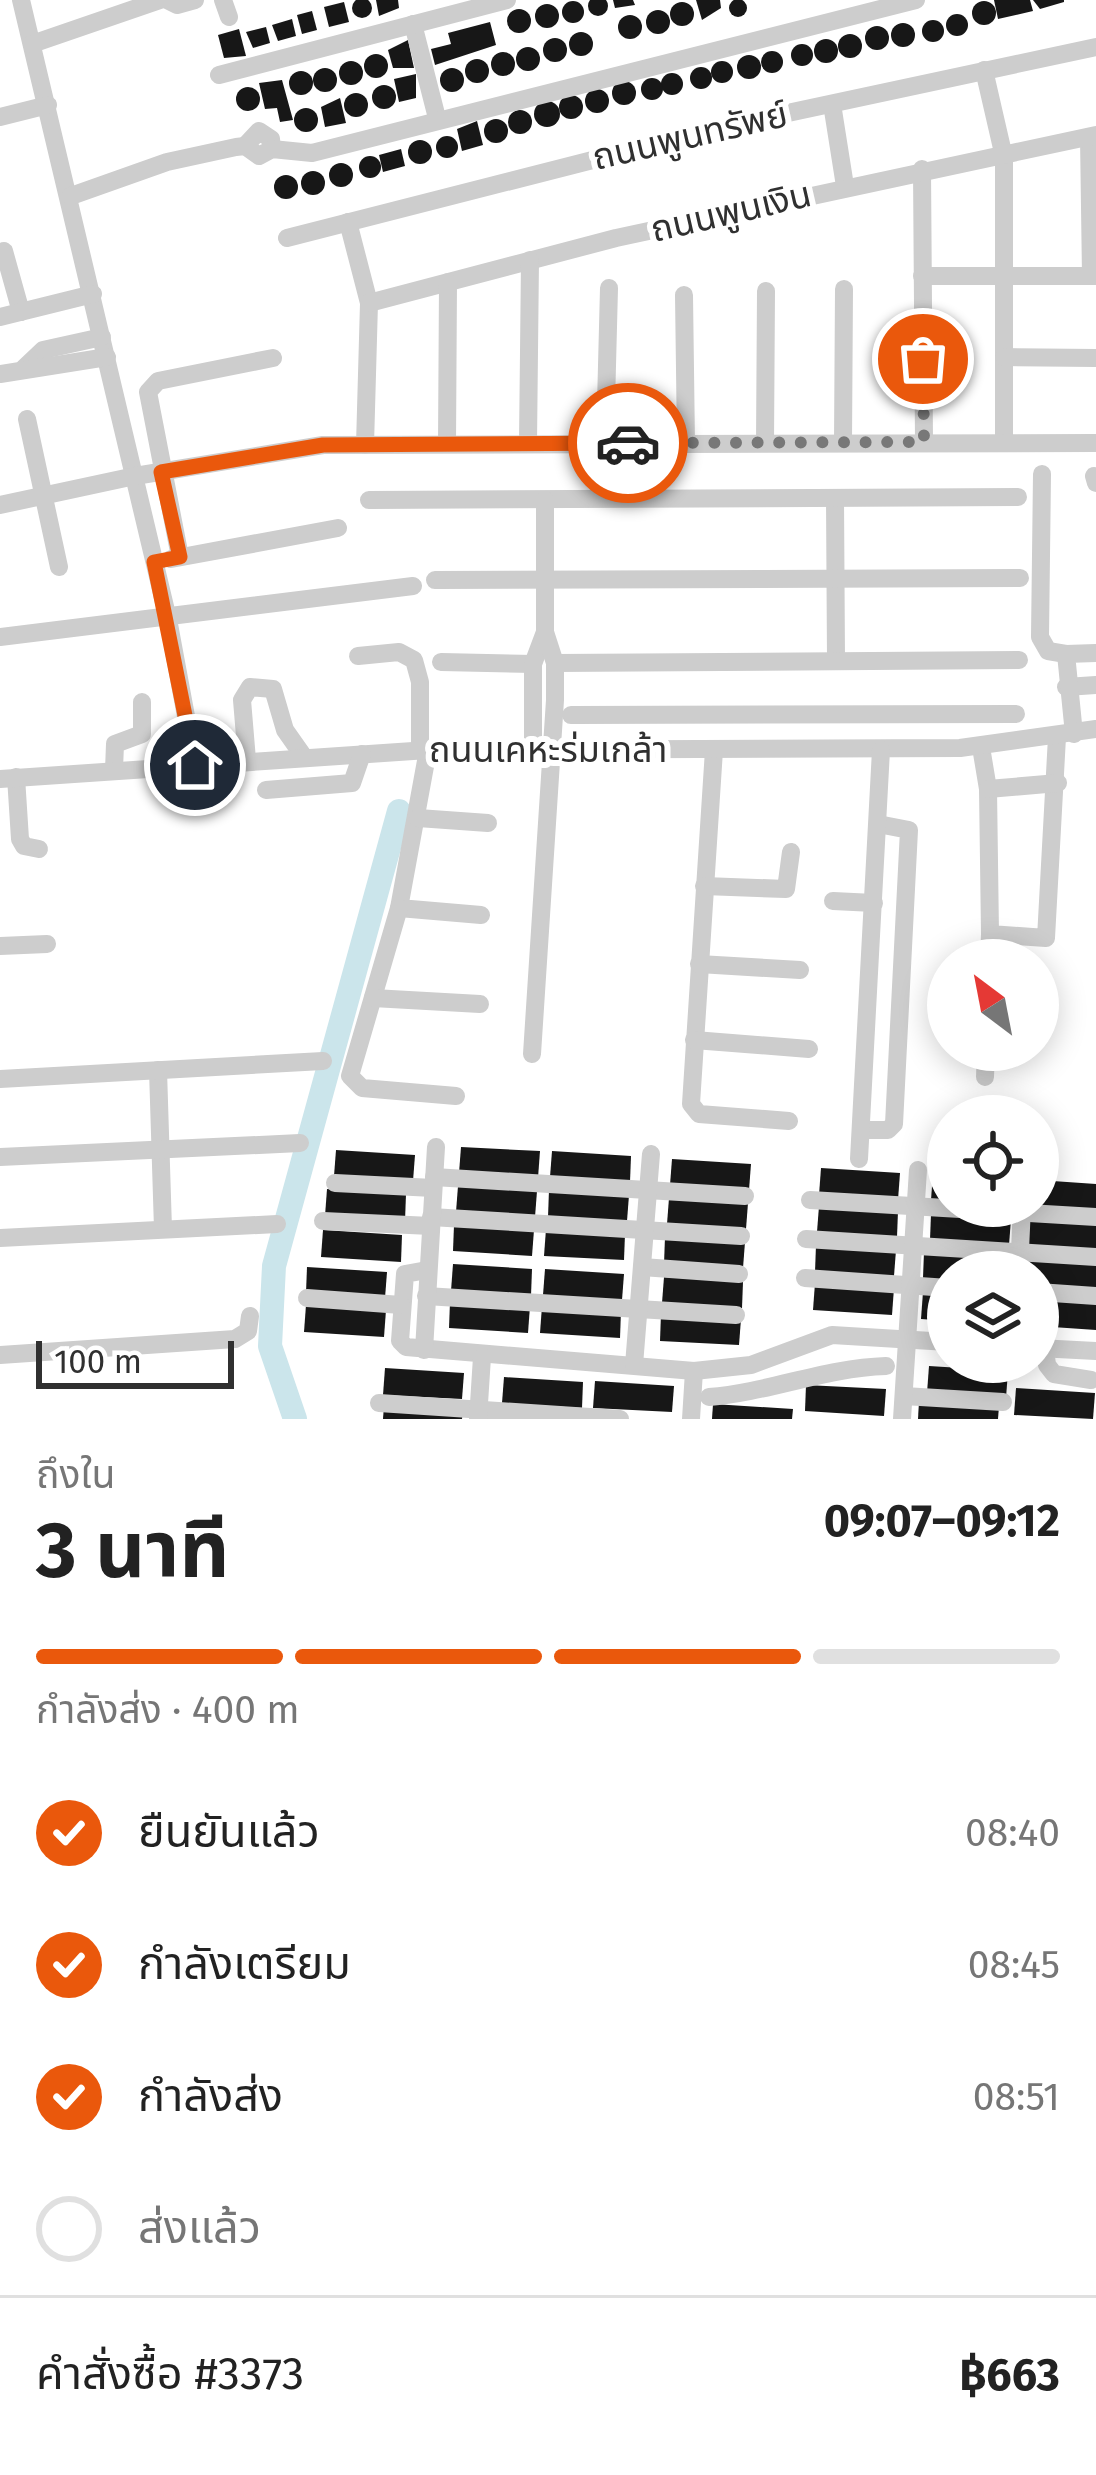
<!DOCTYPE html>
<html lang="th">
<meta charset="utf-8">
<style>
body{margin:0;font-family:"Fira Sans","Noto Sans Thai",sans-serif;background:#f6f6f6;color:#222;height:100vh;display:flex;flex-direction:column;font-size:45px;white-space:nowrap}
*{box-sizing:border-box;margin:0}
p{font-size:39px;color:#767676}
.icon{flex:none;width:66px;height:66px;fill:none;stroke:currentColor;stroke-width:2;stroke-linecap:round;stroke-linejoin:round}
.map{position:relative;height:1419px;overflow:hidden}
.drawer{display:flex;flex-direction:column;background:#fff;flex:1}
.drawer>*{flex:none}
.needle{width:78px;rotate:328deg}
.fabs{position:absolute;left:927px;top:939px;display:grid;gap:24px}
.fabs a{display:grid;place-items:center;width:132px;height:132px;border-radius:50%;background:#fff;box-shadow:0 6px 30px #0003;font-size:60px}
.scale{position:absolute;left:36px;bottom:30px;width:198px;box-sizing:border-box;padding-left:12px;border:6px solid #303030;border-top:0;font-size:33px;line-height:42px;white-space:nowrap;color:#303030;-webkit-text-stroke:9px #fff;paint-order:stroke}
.pin{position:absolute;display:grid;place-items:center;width:102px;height:102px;color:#fff;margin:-51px;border:6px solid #fff;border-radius:50%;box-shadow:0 3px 12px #0007}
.courier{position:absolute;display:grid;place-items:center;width:120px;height:120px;margin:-60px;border:9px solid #ea580c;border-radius:50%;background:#fff;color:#222;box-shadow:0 3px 15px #0007}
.overview em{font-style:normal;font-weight:700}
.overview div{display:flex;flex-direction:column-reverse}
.overview{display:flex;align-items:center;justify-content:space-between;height:204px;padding:0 36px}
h1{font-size:78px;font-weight:700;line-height:90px}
.bar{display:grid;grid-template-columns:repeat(4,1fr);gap:18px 12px;align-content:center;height:144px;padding:0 36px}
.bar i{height:15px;border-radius:9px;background:#e0e0e0}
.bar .active{background:#ea580c}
.bar p{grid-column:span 4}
.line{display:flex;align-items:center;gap:30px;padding:0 36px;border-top:3px solid #e0e0e0}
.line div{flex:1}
ol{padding:0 36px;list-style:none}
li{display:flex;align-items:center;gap:36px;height:132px}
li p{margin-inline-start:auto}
li .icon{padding:12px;border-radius:50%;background:#ea580c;color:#fff;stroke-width:4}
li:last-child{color:#767676}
li i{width:66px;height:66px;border:6px solid #e0e0e0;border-radius:50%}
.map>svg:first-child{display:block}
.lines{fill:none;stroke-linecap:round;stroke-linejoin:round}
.river{stroke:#cbe5eb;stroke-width:24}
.building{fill:#171717}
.minor{stroke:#cdcdcd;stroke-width:18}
.done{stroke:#787878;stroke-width:12;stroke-dasharray:0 21.6}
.route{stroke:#ea580c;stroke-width:15}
.labels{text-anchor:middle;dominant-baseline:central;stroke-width:12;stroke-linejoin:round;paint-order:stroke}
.street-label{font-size:36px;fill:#303030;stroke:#fff}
</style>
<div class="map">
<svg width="1096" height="1419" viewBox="0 0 1096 1419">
<rect width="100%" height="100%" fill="#fff"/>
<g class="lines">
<path class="river" d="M 295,1419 L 270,1346 L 274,1266 L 399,811"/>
</g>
<g class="building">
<circle cx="598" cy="6" r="10"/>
<circle cx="362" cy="8" r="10"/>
<circle cx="738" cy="8" r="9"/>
<path d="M 376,0 L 398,0 L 399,8 L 379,16 Z"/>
<path d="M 613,0 L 633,0 L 635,5 L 615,8 Z"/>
<path d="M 696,0 L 720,0 L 721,8 L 702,20 Z"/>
<path d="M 994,0 L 1030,0 L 1033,11 L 998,19 Z"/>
<path d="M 1033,0 L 1064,0 L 1064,2 L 1040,9 Z"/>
<circle cx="984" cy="13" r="12"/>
<circle cx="573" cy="12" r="11"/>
<path d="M 344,2 L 349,22 L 329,27 L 324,7 Z"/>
<circle cx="682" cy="14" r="12"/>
<circle cx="547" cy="16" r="12"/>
<circle cx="519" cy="21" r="12"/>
<circle cx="658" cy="22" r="12"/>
<path d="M 312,11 L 317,30 L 302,34 L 297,15 Z"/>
<circle cx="957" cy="25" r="11"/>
<circle cx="630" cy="27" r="12"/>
<path d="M 292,19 L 296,36 L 278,41 L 272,25 Z"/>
<circle cx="933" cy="31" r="11"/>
<path d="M 490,22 L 496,45 L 435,65 L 431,49 L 451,44 L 448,33 Z"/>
<circle cx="903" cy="35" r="12"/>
<circle cx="877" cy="38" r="12"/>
<path d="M 266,27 L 270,43 L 253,48 L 246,32 Z"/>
<path d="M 239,29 L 246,56 L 224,58 L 218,35 Z"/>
<circle cx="581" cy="44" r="12"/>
<circle cx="850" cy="46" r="12"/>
<circle cx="555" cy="50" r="12"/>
<circle cx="826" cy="51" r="12"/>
<path d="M 408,40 L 414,68 L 393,68 L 388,50 Z"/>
<circle cx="802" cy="55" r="11"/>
<circle cx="528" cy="59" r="12"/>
<circle cx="772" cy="62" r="11"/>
<circle cx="503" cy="64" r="12"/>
<circle cx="376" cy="66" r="12"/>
<circle cx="749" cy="67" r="12"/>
<circle cx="477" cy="71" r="12"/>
<circle cx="722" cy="72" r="11"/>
<circle cx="351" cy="73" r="12"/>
<circle cx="701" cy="78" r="11"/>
<circle cx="452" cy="80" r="12"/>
<circle cx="325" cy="80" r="12"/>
<circle cx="301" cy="83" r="12"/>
<circle cx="672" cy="84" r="11"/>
<path d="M 416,74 L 416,98 L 399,102 L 394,79 Z"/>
<circle cx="652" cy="89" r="11"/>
<path d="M 282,80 L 293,120 L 280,122 L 277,108 L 265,109 L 259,83 Z"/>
<circle cx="624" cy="93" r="12"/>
<circle cx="384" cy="97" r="12"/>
<circle cx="248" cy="99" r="12"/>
<circle cx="597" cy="101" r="12"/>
<circle cx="356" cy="105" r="12"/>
<circle cx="571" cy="107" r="12"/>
<path d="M 340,98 L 346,123 L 325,127 L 321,107 Z"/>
<circle cx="547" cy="114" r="13"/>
<circle cx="306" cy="120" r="12"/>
<circle cx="520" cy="122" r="12"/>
<circle cx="496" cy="131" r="12"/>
<path d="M 477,121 L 483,145 L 462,151 L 457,129 Z"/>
<circle cx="447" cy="147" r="11"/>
<circle cx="420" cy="152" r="12"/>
<path d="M 401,149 L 405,166 L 383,172 L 379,155 Z"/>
<circle cx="370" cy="167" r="11"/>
<circle cx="341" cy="175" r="12"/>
<circle cx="313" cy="183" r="12"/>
<circle cx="286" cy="187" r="12"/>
<path d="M 461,1147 L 540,1151 L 538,1178 L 459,1173 Z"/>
<path d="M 336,1150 L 415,1155 L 413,1181 L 334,1176 Z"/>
<path d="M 552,1151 L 631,1156 L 630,1182 L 550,1177 Z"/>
<path d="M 672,1159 L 751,1164 L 749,1190 L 670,1185 Z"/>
<path d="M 821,1168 L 900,1173 L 898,1200 L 819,1195 Z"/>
<path d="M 933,1173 L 948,1174 L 948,1201 L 931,1200 Z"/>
<path d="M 1038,1180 L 1096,1184 L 1096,1210 L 1038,1207 Z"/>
<path d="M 458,1186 L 537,1191 L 535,1217 L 456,1212 Z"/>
<path d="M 327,1189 L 406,1194 L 405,1221 L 325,1216 Z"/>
<path d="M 549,1190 L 629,1195 L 627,1221 L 548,1217 Z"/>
<path d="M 669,1198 L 748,1203 L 746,1229 L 667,1224 Z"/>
<path d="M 819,1206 L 898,1211 L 897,1237 L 817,1232 Z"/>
<path d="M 931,1214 L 1011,1219 L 1009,1245 L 930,1240 Z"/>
<path d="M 1030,1219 L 1096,1223 L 1096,1250 L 1028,1246 Z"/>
<path d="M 454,1225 L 534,1230 L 532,1256 L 453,1251 Z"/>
<path d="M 546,1229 L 625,1234 L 624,1260 L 544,1256 Z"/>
<path d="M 323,1230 L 402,1235 L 401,1262 L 321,1257 Z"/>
<path d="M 665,1237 L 745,1242 L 743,1268 L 664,1264 Z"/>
<path d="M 816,1245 L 896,1250 L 894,1276 L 815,1272 Z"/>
<path d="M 924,1252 L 1004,1257 L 1003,1272 L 948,1272 L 948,1280 L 923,1278 Z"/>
<path d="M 1027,1258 L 1096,1263 L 1096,1289 L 1038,1286 L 1038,1272 L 1026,1272 Z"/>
<path d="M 453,1264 L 532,1269 L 531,1296 L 451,1291 Z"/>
<path d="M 307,1267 L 387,1272 L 385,1298 L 306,1293 Z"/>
<path d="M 545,1269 L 624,1274 L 622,1300 L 543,1295 Z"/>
<path d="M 664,1277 L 743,1282 L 742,1308 L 662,1303 Z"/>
<path d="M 815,1283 L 894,1288 L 892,1315 L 813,1310 Z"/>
<path d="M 923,1292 L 948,1294 L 948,1321 L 921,1319 Z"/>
<path d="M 1038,1300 L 1096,1303 L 1096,1330 L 1038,1326 Z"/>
<path d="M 450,1302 L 530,1306 L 528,1333 L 449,1328 Z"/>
<path d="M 306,1305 L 386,1310 L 384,1337 L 304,1332 Z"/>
<path d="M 542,1306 L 621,1311 L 620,1338 L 540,1333 Z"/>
<path d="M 661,1314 L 741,1319 L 739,1345 L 660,1341 Z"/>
<path d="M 929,1366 L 1008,1371 L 1006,1398 L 927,1393 Z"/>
<path d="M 385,1368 L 464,1373 L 462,1399 L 383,1395 Z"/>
<path d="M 504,1377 L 583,1382 L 582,1408 L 502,1403 Z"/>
<path d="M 595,1381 L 674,1386 L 672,1412 L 593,1408 Z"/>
<path d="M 806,1385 L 886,1389 L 884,1416 L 805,1411 Z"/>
<path d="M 1016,1388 L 1095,1393 L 1093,1419 L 1014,1415 Z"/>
<path d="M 919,1401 L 999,1406 L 998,1419 L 918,1419 Z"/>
<path d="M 713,1404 L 793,1409 L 792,1419 L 712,1419 Z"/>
<path d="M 384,1405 L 463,1410 L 462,1419 L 383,1419 Z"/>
</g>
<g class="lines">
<g class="minor">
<path d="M 21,0 L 168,619 L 195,765"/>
<path d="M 167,0 L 177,5 L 195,0"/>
<path d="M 223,0 L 229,17"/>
<path d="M 413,24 L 437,118"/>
<path d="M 32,44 L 160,0"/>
<path d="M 984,70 L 1004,157 L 1004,442"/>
<path d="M 219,75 L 507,0"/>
<path d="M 832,104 L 845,186"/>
<path d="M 0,117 L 48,105"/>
<path d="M 1089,137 L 1091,276"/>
<path d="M 245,146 L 259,131 L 271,139 L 272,149"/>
<path d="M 922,169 L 924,442"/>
<path d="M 71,196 L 167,162 L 236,147 L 245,146 L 259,156 L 272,149 L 312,153 L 916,0"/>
<path d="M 348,222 L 369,303 L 365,445"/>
<path d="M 287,238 L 718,128 L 1096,47"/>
<path d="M 4,251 L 21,312"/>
<path d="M 922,276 L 1096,276"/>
<path d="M 684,295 L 686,444"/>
<path d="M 369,303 L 616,238 L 1096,135"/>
<path d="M 0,317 L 93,294"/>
<path d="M 1004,357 L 1096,358"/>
<path d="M 24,368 L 43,350 L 102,337"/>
<path d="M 0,374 L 107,357"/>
<path d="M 27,419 L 59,567"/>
<path d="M 843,442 L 844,289"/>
<path d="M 528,443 L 530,260"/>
<path d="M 605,443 L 609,288"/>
<path d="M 765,443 L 766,291"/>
<path d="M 447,444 L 448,282"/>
<path d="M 1042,474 L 1040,637 L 1048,651 L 1066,654"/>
<path d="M 1094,476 L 1096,483"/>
<path d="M 835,498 L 836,660"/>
<path d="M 369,500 L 1018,497"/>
<path d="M 0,505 L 135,476 L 323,445 L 1096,443"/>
<path d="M 180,557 L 148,392 L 158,381 L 273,358"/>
<path d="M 171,559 L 338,528"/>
<path d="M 435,580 L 1020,578"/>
<path d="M 0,637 L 413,586"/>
<path d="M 358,656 L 399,652 L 414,660 L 420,682 L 420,751"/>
<path d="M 441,662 L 533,664"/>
<path d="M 555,663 L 1019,660"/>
<path d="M 1066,687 L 1096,685"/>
<path d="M 571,715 L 1016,714"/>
<path d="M 1074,734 L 1066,654 L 1096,653"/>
<path d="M 981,747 L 988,789 L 990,934 L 1046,938 L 1057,737"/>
<path d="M 428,750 L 399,908 L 481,915"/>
<path d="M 533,750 L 533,664 L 545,632"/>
<path d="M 714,750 L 691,1104 L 699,1114 L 789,1121"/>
<path d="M 247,760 L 242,700 L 250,687 L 273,689 L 285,730 L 304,757"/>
<path d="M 114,770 L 115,744 L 142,734 L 142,702"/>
<path d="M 16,777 L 20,839 L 24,846 L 39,849"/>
<path d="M 0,779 L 428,750 L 960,748 L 1096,729"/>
<path d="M 988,789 L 1058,783"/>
<path d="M 266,790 L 352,783 L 362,754"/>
<path d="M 418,818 L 488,823"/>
<path d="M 704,886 L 786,889 L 791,852"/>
<path d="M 833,901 L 874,903"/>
<path d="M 399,908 L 350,1076 L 362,1088 L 456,1096"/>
<path d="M 0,946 L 47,944"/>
<path d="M 989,960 L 990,934"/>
<path d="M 699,964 L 800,970"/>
<path d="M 373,998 L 480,1004"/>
<path d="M 694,1040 L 809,1049"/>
<path d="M 532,1054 L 555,700 L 555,663 L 545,632 L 545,500"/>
<path d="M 158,1070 L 163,1229"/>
<path d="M 985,1077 L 986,1050"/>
<path d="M 0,1079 L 323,1061"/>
<path d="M 861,1130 L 888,1130 L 894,1124 L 909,830 L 878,824"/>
<path d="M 0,1157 L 300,1143"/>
<path d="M 859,1159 L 881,750"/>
<path d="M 434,1177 L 745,1196"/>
<path d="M 335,1183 L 433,1188"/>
<path d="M 810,1200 L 1096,1217"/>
<path d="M 431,1217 L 741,1236"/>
<path d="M 323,1221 L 431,1226"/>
<path d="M 0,1238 L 277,1224"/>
<path d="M 806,1239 L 1096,1257"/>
<path d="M 642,1267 L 739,1274"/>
<path d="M 427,1270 L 405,1274 L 400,1341 L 406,1347 L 694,1371 L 751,1365 L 832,1335 L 948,1342"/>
<path d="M 1019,1272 L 1022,1206"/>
<path d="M 805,1278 L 948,1288"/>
<path d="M 1038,1292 L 1096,1296"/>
<path d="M 426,1296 L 736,1315"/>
<path d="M 307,1298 L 401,1305"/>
<path d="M 1038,1348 L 1096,1351"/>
<path d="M 1045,1348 L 1047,1365 L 1054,1374 L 1091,1380"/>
<path d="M 424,1350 L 436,1147"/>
<path d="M 0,1355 L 235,1339 L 248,1331 L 250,1316"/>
<path d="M 634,1365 L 651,1154"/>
<path d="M 904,1396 L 1003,1402"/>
<path d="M 709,1397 C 770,1392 824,1368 886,1366"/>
<path d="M 379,1403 L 620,1419"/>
<path d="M 478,1419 L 482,1357"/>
<path d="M 691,1419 L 694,1371"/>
<path d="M 902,1419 L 918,1170"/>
</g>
</g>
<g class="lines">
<path class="done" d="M 628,443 L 924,442 L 923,359"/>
<path class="route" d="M 195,765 L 154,562 L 180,557 L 161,472 L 323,445 L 628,443"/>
</g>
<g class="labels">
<g class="street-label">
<text transform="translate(690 136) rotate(-13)">ถนนพูนทรัพย์</text>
<text transform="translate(731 212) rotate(-13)">ถนนพูนเงิน</text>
<text x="548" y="750">ถนนเคหะร่มเกล้า</text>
</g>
</g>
</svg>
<div class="fabs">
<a><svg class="needle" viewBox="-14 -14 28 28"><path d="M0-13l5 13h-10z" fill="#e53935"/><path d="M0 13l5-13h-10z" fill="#767676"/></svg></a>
<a><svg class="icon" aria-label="locate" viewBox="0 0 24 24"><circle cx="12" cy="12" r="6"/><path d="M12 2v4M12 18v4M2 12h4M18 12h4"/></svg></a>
<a><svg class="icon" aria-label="layers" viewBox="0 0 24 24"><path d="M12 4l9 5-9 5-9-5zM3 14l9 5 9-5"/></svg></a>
</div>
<div class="scale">100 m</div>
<div class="pin" style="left:923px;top:359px;background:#ea580c"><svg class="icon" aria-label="bag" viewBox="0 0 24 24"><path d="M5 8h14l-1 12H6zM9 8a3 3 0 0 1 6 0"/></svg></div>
<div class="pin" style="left:195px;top:765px;background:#1f2937"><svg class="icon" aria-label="home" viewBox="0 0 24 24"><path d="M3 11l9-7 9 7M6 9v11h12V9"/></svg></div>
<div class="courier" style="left:628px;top:443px"><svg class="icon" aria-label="car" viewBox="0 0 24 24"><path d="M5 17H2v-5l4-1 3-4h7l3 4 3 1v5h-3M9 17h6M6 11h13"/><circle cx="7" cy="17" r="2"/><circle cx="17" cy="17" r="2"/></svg></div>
</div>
<section class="drawer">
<div class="overview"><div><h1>3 นาที</h1><p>ถึงใน</p></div><em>09:07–09:12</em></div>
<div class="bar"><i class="active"></i><i class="active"></i><i class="active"></i><i></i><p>กำลังส่ง · 400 m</p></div>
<ol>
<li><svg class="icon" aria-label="check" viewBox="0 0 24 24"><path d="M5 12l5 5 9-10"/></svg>ยืนยันแล้ว<p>08:40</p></li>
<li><svg class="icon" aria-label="check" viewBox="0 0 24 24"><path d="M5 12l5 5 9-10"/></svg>กำลังเตรียม<p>08:45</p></li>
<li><svg class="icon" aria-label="check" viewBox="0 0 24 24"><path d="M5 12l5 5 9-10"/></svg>กำลังส่ง<p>08:51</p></li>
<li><i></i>ส่งแล้ว</li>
</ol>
<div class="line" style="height:156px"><div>คำสั่งซื้อ #3373</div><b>฿663</b></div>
</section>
